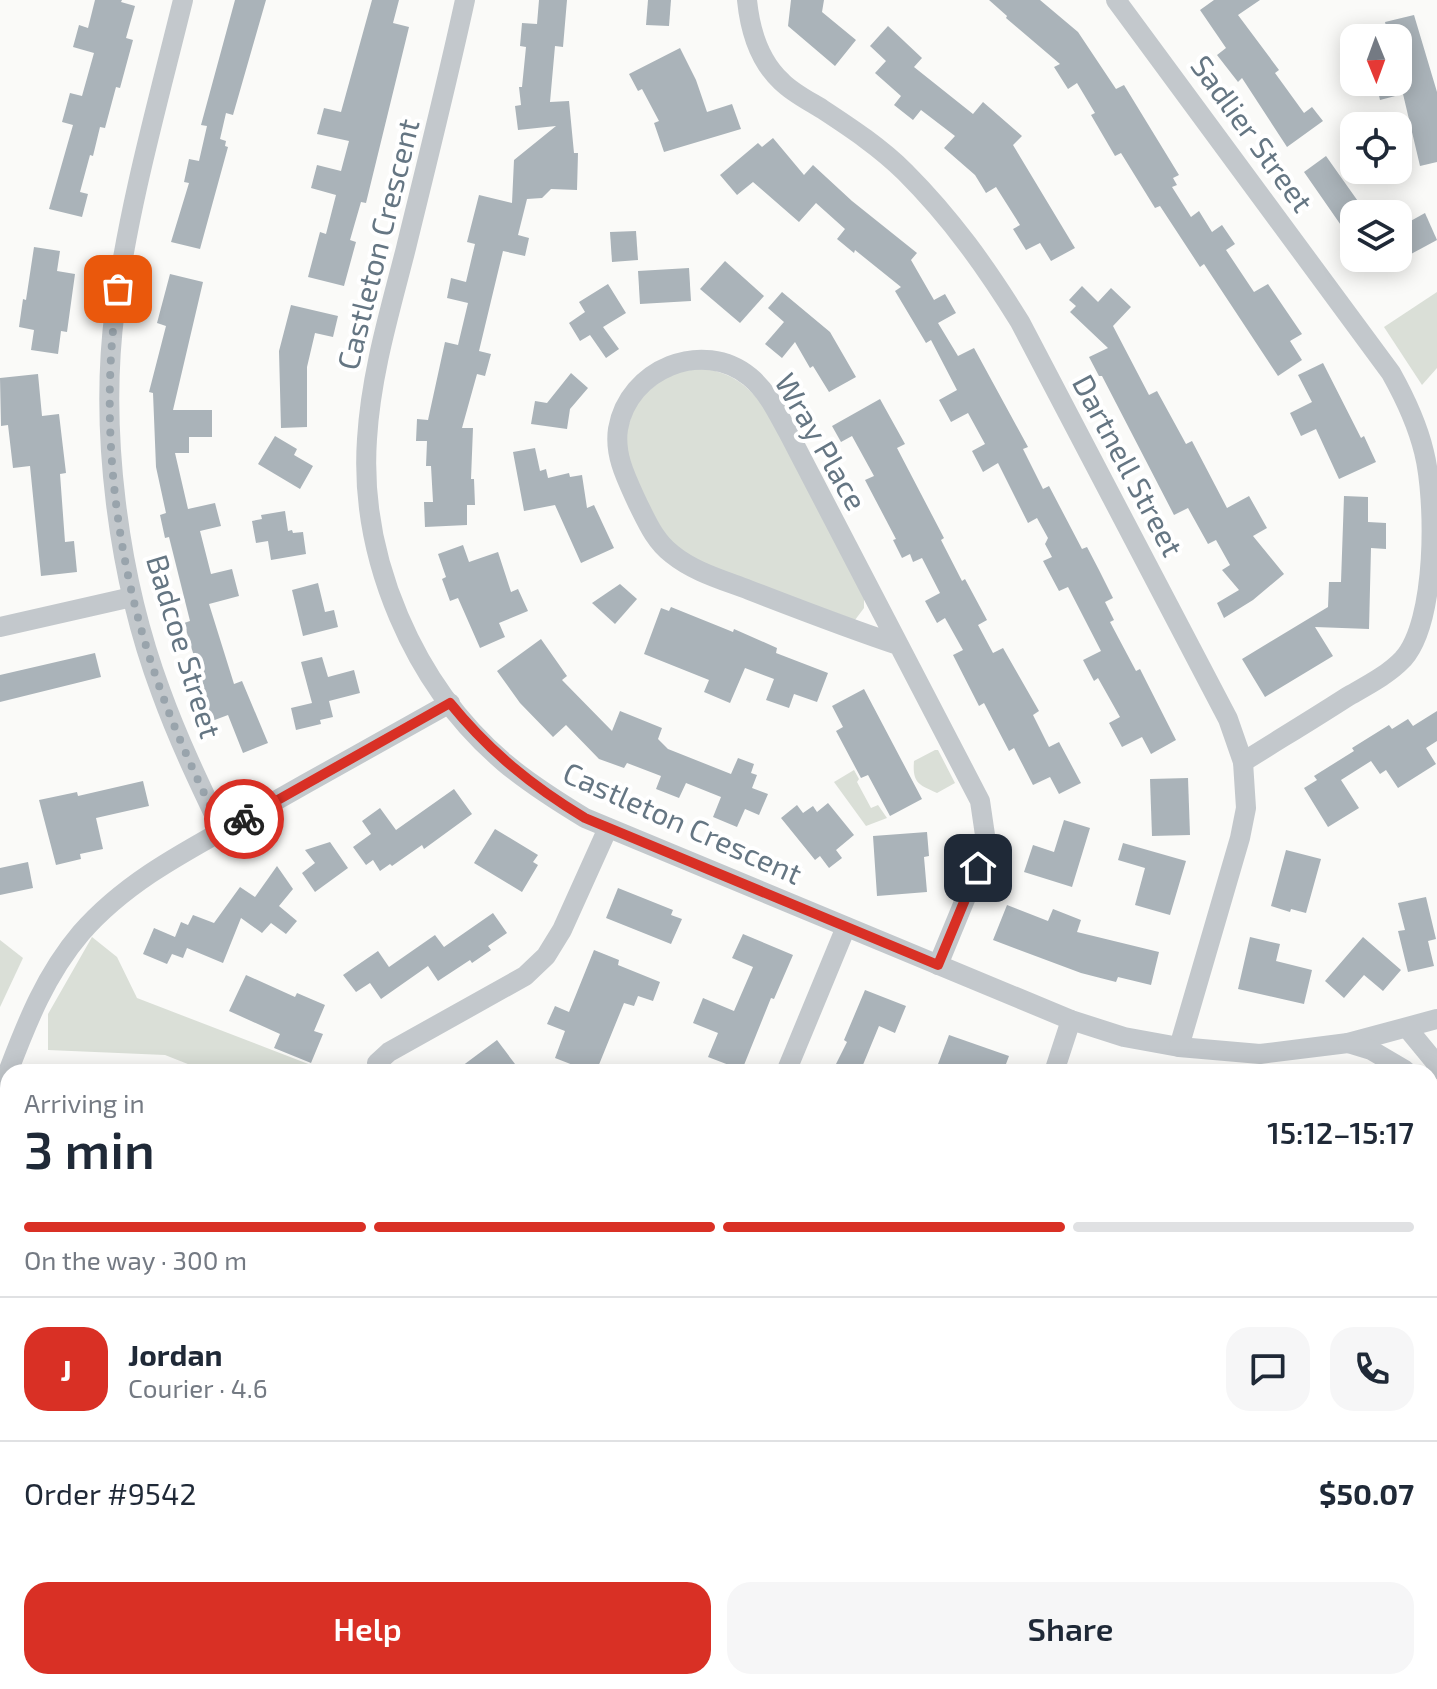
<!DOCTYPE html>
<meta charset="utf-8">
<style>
body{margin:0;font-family:"Exo 2",sans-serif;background:#f6f6f7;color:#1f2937;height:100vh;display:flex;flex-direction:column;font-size:30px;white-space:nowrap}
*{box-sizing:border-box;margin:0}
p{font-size:26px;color:#747a83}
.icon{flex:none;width:44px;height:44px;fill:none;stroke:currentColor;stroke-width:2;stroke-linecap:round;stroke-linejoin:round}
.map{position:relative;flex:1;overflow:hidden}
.details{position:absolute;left:0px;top:1064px;width:1438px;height:626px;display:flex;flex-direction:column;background:#fff;border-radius:24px 24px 0 0;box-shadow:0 4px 20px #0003}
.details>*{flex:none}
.needle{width:52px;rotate:179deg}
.fabs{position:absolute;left:1340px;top:24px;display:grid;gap:16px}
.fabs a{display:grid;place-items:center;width:72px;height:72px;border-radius:16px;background:#fff;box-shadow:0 4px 20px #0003;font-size:40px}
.pin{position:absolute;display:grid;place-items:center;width:68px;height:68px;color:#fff;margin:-34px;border-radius:16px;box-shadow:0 4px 12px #0006}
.courier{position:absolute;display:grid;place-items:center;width:80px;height:80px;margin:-40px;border:6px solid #d93025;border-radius:50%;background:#fff;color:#222;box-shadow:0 2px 10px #0007}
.summary em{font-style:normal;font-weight:600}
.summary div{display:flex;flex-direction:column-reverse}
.summary{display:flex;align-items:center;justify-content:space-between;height:136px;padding:0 24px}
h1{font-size:52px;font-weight:600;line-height:60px}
.bar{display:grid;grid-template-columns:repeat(4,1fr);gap:12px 8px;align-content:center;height:96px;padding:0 24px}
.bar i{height:10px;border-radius:6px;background:#e0e1e3}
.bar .active{background:#d93025}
.bar p{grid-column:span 4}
.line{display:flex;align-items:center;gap:20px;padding:0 24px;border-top:2px solid #e0e1e3}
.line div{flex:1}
.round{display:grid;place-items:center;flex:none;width:84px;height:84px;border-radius:24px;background:#f6f6f7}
.action{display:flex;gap:16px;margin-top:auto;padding:16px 24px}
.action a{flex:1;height:92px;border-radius:24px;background:#d93025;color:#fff;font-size:32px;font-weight:600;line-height:92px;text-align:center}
.action a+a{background:#f6f6f7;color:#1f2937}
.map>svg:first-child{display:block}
.green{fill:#dadfd7}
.building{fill:#aab3b9}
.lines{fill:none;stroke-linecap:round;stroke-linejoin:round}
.minor{stroke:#c3c8cc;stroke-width:20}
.done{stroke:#99a4ac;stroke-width:8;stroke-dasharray:0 14.4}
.route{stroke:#d93025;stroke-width:10}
.labels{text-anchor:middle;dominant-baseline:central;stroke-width:8;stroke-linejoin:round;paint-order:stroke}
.street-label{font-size:30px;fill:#657683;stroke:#fff}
</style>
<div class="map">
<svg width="1437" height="1689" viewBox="0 0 1437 1689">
<rect width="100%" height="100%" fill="#fafaf8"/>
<g class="green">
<path d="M 1437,292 L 1437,368 L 1422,385 L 1384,327 Z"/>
<path d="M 705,368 C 736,376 744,383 765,407 L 864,596 L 864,608 L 855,620 L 693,561 L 672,547 L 628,469 L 624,438 L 637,400 L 671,373 Z"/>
<path d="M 935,750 L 938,750 L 955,783 L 937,793 C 920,785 912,784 914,761 Z"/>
<path d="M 854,770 L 859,779 L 857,782 L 871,808 L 878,805 L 887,818 L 866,826 L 834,782 Z"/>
<path d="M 92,937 L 117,957 L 137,998 L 329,1072 L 208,1072 L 165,1055 L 48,1050 L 48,1014 Z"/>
<path d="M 0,940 L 23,958 L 0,1007 Z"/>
<path d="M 1437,1184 L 1437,1689 L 1057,1689 L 1030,1682 L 1430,1682 L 1430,1189 Z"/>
</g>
<g class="building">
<path d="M 95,0 L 122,0 L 121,2 L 135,6 L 126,38 L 133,40 L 120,88 L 116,87 L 105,128 L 100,127 L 93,156 L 90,155 L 80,192 L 88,194 L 82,217 L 49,209 L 73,125 L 62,122 L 70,93 L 82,96 L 94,53 L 73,47 L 79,25 L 88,28 Z"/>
<path d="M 235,0 L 266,0 L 233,115 L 226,113 L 220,139 L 226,141 L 225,146 L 228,147 L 200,249 L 171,242 L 189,183 L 184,182 L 189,159 L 199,161 L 207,126 L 201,125 Z"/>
<path d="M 372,0 L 399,0 L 393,23 L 409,27 L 366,203 L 361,202 L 350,240 L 356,242 L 344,286 L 308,277 L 320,232 L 326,234 L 336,195 L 311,188 L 317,165 L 341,171 L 349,141 L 317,134 L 324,108 L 341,112 Z"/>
<path d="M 539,0 L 567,0 L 563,47 L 555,46 L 550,102 L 569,101 L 574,153 L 578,153 L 577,190 L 551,189 L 542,198 L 527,199 L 518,235 L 529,238 L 525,256 L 503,251 L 479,351 L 491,354 L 485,376 L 477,374 L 462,428 L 473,428 L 471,479 L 474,479 L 475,505 L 467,505 L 467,525 L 425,527 L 424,502 L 433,502 L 431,466 L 426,466 L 427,441 L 416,441 L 417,419 L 428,420 L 445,342 L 458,345 L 468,303 L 447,298 L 451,278 L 466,282 L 475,244 L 467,242 L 479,195 L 512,203 L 514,160 L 556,126 L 518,130 L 515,106 L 521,105 L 519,87 L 522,87 L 526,47 L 520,46 L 522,23 L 537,24 Z"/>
<path d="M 648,0 L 671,0 L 669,26 L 646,25 Z"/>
<path d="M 791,0 L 824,0 L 822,12 L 856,40 L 835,66 L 788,26 Z"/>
<path d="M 989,0 L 1040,0 L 1078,32 L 1116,89 L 1124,85 L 1179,175 L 1173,178 L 1177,185 L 1172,187 L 1191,217 L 1199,211 L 1212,232 L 1222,225 L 1235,244 L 1226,250 L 1254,292 L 1268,284 L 1302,334 L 1290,341 L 1302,360 L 1278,376 L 1204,264 L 1200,267 L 1160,206 L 1155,208 L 1121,153 L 1115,156 L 1091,115 L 1095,113 L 1077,83 L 1068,89 L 1054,67 L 1060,64 L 1006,18 L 1007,16 Z"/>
<path d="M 1214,0 L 1260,0 L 1238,15 L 1279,70 L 1275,73 L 1304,113 L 1312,107 L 1323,121 L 1287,147 L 1242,78 L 1238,82 L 1217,55 L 1226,48 L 1200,10 Z"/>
<path d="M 1414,15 L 1437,92 L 1437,162 L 1420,166 L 1403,94 L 1380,100 L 1376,82 L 1398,82 L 1398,38 L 1389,38 L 1385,22 Z"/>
<path d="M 888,26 L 922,58 L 914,67 L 973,114 L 983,102 L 1022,136 L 1013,145 L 1075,248 L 1051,261 L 1040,243 L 1026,250 L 1013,229 L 1020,225 L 996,187 L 986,193 L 975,175 L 944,148 L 955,136 L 921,110 L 913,120 L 894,105 L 901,96 L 875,73 L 886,61 L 870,46 Z"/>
<path d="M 680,48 L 696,80 L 707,112 L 732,104 L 741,129 L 664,152 L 654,123 L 659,121 L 642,89 L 638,91 L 629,74 Z"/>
<path d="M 773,138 L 804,175 L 813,165 L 852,201 L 917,253 L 911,260 L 934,300 L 945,294 L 956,313 L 938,323 L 958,356 L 974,348 L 1028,447 L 1023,449 L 1043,489 L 1049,486 L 1082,549 L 1087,547 L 1099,570 L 1113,598 L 1105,602 L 1114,620 L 1110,622 L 1136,671 L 1140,669 L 1176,740 L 1151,754 L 1142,737 L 1122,747 L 1109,723 L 1120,717 L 1098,678 L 1094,681 L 1083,660 L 1101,651 L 1068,587 L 1059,591 L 1043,561 L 1052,557 L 1045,544 L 1048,538 L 1037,518 L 1028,523 L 998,463 L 983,472 L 972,451 L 985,444 L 968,413 L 951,422 L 939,400 L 957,390 L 931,340 L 926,343 L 895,291 L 901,287 L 855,250 L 854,253 L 837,239 L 845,229 L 816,203 L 799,222 L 753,182 L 737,195 L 720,175 L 758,143 L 762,147 Z"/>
<path d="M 1326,156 L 1367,214 L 1354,214 L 1354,244 L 1304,172 Z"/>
<path d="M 1425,213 L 1437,240 L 1398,261 L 1398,228 Z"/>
<path d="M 636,231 L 638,260 L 612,262 L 610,232 Z"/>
<path d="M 34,247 L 60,251 L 57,271 L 75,274 L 67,332 L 61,331 L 58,354 L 31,350 L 34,330 L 19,327 L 23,299 L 26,300 Z"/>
<path d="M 725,261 L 764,296 L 740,323 L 700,289 Z"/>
<path d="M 689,268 L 691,301 L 640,304 L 638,271 Z"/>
<path d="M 170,274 L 203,282 L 173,410 L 212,410 L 212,437 L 189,437 L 189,453 L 175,453 L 188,509 L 215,503 L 221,526 L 200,531 L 211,574 L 232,569 L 239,596 L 209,604 L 234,684 L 242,681 L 268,743 L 243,753 L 228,715 L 212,721 L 202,697 L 206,696 L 184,623 L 190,621 L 169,537 L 165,538 L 160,515 L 166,513 L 156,467 L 153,393 L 149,392 L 166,326 L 157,323 Z"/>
<path d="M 608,284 L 626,313 L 603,327 L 619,349 L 606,358 L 590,335 L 580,341 L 569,323 L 585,312 L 579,302 Z"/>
<path d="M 1082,286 L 1098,302 L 1111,288 L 1131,307 L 1113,326 L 1149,395 L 1157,391 L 1186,444 L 1192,441 L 1227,508 L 1249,496 L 1267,528 L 1253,536 L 1284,574 L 1253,600 L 1224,618 L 1217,603 L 1239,590 L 1222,570 L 1230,565 L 1216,540 L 1208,544 L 1188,508 L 1174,515 L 1102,376 L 1099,376 L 1089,357 L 1108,348 L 1070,312 L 1076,306 L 1069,300 Z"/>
<path d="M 782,292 L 830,332 L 856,377 L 829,392 L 813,366 L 810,368 L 795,342 L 782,358 L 765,344 L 784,322 L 768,308 Z"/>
<path d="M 291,305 L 338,316 L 333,337 L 315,333 L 307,367 L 307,427 L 281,428 L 279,351 Z"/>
<path d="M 1323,363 L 1361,438 L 1364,436 L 1376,462 L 1339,479 L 1316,429 L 1301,436 L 1290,413 L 1312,402 L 1298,375 Z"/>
<path d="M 571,373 L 588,388 L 570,409 L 567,429 L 531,424 L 535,401 L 547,403 Z"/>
<path d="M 38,374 L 42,416 L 59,414 L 66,473 L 60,474 L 65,542 L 74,541 L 77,572 L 41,576 L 30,466 L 13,468 L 8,425 L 1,426 L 0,378 Z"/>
<path d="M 880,399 L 905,444 L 897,448 L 944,538 L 941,540 L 962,581 L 965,579 L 987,620 L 978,625 L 993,653 L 1003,648 L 1039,711 L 1033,715 L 1049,747 L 1059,742 L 1081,783 L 1059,794 L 1050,777 L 1033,785 L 1014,748 L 1009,751 L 984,703 L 979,706 L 953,655 L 963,650 L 945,618 L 937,623 L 925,601 L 940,593 L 922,558 L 913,562 L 910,554 L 902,558 L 893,540 L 896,539 L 865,480 L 874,476 L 852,436 L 841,442 L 832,426 Z"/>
<path d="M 275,436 L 297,449 L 294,455 L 313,466 L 300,489 L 258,464 Z"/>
<path d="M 535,448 L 540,471 L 546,469 L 548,478 L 569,473 L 570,477 L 582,475 L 587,508 L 594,505 L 614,548 L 581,563 L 555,505 L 524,511 L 513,452 Z"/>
<path d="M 1344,496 L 1368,497 L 1368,522 L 1386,523 L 1386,549 L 1371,548 L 1369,629 L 1315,627 L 1333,656 L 1265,697 L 1242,659 L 1328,607 L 1329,582 L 1341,582 Z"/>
<path d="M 285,511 L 288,531 L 292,530 L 293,533 L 303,532 L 306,554 L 271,560 L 268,541 L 256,543 L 252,521 L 262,519 L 261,515 Z"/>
<path d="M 463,545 L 469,562 L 498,552 L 511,592 L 518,589 L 528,611 L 499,623 L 505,637 L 480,648 L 458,598 L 450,601 L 442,579 L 446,577 L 438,554 Z"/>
<path d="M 318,583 L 325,612 L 334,610 L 338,627 L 303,636 L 292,590 Z"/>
<path d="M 620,584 L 637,599 L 615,624 L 592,603 Z"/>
<path d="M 671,607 L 733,632 L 734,629 L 777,648 L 776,653 L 828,673 L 817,702 L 794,694 L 789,708 L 766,700 L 774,679 L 745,668 L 730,703 L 704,692 L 709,680 L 644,654 L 661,608 L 669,611 Z"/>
<path d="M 541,639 L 567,676 L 562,680 L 612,731 L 620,711 L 662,728 L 658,739 L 668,749 L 731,774 L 738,758 L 754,764 L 751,773 L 757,775 L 752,788 L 768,794 L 759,815 L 745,809 L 737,827 L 713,817 L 721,797 L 686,783 L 679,798 L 656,789 L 661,776 L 627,763 L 624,768 L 599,759 L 566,725 L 553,737 L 520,703 L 497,671 Z"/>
<path d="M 95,653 L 101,677 L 0,702 L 0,675 Z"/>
<path d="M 322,657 L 328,677 L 354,670 L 360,693 L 329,701 L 333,717 L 320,720 L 321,724 L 296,730 L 291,708 L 312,703 L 301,662 Z"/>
<path d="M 864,689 L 922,799 L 890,816 L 868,775 L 861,778 L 836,731 L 843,727 L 832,706 Z"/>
<path d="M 1437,711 L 1437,741 L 1426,748 L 1436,764 L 1398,788 L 1386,770 L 1380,774 L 1371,761 L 1341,780 L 1359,808 L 1328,827 L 1304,788 L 1317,780 L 1314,776 L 1354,751 L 1352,748 L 1389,725 L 1392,729 L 1408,719 L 1413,726 Z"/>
<path d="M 1188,778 L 1190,835 L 1152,836 L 1150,779 Z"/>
<path d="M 143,781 L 149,806 L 96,818 L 103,849 L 80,854 L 81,859 L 56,865 L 39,800 L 77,792 L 78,796 Z"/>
<path d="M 454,789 L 472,814 L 424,849 L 422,845 L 392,866 L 390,864 L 380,871 L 373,860 L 366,865 L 353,847 L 371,834 L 362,821 L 380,808 L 396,830 Z"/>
<path d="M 828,803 L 854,835 L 836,850 L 842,858 L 829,868 L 820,856 L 815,860 L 781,818 L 797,805 L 803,813 L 813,806 L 817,812 Z"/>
<path d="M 1064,820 L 1090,828 L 1072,887 L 1024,872 L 1033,845 L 1054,852 Z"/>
<path d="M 495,829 L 538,855 L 533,862 L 538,865 L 522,892 L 474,863 Z"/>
<path d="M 927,832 L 929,856 L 924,857 L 927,892 L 877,896 L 873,836 Z"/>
<path d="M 330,842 L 348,868 L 315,892 L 302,873 L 315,863 L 305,850 Z"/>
<path d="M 1123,843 L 1186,861 L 1170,915 L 1135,905 L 1145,868 L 1118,860 Z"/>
<path d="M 1286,850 L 1321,859 L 1306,913 L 1291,909 L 1290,912 L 1271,906 Z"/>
<path d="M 28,862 L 33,888 L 0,895 L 0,868 Z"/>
<path d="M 277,866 L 293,889 L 279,906 L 297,921 L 286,934 L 271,923 L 262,933 L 241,918 L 223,963 L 187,948 L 183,958 L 172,954 L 167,964 L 143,954 L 154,928 L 175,937 L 181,922 L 188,925 L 193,915 L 214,923 L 240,887 L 255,897 Z"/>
<path d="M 618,888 L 673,910 L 671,915 L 682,919 L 671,944 L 606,918 Z"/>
<path d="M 1426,897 L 1436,939 L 1428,941 L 1434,966 L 1408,972 L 1398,931 L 1405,930 L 1398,903 Z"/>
<path d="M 1007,905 L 1048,921 L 1053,909 L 1081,920 L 1077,932 L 1159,952 L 1151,985 L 1118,977 L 1116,982 L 1081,973 L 993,940 Z"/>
<path d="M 493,913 L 507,933 L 488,946 L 491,950 L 472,963 L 470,960 L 438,981 L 428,966 L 381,999 L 370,983 L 356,992 L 343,975 L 378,951 L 389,967 L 435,935 L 444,947 Z"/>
<path d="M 743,934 L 793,955 L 774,999 L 771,998 L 742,1070 L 708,1057 L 718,1033 L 693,1023 L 703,998 L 734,1011 L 753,967 L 732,958 Z"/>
<path d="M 1250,937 L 1280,944 L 1276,961 L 1312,970 L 1304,1004 L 1238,989 Z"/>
<path d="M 1363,937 L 1401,970 L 1383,991 L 1364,975 L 1344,998 L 1325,981 Z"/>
<path d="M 594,950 L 619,960 L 618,965 L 660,982 L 653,1001 L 638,996 L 634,1006 L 624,1003 L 596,1072 L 591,1072 L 555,1058 L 565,1031 L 547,1024 L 555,1006 L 569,1012 Z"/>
<path d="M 246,975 L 295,997 L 297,993 L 325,1005 L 314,1031 L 323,1034 L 311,1063 L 274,1048 L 280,1034 L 229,1011 Z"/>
<path d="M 865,990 L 906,1006 L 895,1033 L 879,1026 L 860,1072 L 832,1072 L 847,1042 L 844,1040 Z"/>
<path d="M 949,1035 L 1009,1056 L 1003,1072 L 935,1072 Z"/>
<path d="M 497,1040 L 515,1064 L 505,1072 L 454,1072 Z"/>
</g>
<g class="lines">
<g class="minor">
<path d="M 183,0 C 158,102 129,204 115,309 C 99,430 118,577 161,692 C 178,739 200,785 222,831"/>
<path d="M 465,0 C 447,83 426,166 406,248 C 390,311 371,373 367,439 C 359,558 414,686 505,763 C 530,784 557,801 585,818 L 1071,1020 L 1124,1037 L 1179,1047 L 1260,1054 L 1348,1043 L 1437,1019"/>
<path d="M 747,0 C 750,30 759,61 782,82 C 793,93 809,101 822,109 C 851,128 881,148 905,172 C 951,218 986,267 1020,322 L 1228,719 L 1243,762 L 1246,808 L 1240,838 L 1179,1047"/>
<path d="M 1116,0 L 1391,373 C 1405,398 1417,423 1424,452 C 1436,500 1437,621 1403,659 C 1388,675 1366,686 1347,697 C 1313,719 1278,740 1243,762"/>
<path d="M 0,627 L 132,597"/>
<path d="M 898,645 C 847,628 798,609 749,590 C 723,580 694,572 672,554 C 655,541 647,522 638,504 C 627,480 614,456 618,429 C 628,369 703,338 750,377 C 768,392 777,412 788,432 L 980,801 L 985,835 L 978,868 L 938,965"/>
<path d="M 1407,1028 L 1435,1062 L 1437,1069"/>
<path d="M 1348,1043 L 1371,1050 L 1405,1070"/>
<path d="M 377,1063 L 389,1052 L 525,976 L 546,956 L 562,930 L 608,828"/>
<path d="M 8,1072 C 27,1022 46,974 81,933 C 128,879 192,848 254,813 C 319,776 384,740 450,703"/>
<path d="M 786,1072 L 846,927"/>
<path d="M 1054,1072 L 1071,1020"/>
<path d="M 0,1093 L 8,1072"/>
<path d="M 1430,1137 L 1437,1144"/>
<path d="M 0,1227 L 8,1233"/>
<path d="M 0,1648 L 8,1648"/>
<path d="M 985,1682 L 1006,1689"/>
<path d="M 775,1689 L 779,1682"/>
</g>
</g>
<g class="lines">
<path class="done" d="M 118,289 C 98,422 115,565 161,691 C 178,739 200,785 222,831 L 244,819"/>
<path class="route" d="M 244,819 L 450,703 C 489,751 532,786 585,818 L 938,965 L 978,868"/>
</g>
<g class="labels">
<g class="street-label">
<text transform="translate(1253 133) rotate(54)">Sadlier Street</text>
<text transform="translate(377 244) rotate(-76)">Castleton Crescent</text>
<text transform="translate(822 441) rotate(60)">Wray Place</text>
<text transform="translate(1129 465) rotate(62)">Dartnell Street</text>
<text transform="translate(185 646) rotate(73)">Badcoe Street</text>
<text transform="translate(683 822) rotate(24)">Castleton Crescent</text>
</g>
</g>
</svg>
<div class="fabs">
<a><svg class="needle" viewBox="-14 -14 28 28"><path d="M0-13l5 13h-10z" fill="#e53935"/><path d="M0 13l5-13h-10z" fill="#747a83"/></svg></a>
<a><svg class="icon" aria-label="locate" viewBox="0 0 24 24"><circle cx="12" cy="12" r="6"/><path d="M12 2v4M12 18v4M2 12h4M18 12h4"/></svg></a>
<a><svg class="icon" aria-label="layers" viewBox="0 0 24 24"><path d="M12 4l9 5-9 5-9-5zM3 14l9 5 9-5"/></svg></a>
</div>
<div class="pin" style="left:118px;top:289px;background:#ea580c"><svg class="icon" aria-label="bag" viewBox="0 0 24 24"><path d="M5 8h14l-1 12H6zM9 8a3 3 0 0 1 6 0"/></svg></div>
<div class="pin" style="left:978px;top:868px;background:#1f2937"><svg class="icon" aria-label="home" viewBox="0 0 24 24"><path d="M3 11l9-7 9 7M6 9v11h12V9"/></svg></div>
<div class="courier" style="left:244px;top:819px"><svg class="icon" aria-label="bike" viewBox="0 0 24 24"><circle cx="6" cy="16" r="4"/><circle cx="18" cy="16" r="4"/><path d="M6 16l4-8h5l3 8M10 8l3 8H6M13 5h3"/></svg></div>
<section class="details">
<div class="summary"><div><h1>3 min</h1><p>Arriving in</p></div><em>15:12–15:17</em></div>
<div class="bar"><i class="active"></i><i class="active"></i><i class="active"></i><i></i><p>On the way · 300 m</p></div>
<div class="line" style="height:144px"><b class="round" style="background:#d93025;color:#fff">J</b><div><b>Jordan</b><p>Courier · 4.6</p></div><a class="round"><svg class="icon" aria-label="chat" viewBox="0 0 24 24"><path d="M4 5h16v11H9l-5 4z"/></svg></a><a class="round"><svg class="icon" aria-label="phone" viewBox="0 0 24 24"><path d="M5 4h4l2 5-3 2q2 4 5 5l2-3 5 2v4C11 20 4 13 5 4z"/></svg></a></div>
<div class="line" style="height:104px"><div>Order #9542</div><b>$50.07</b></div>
<div class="action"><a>Help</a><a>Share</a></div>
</section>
</div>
